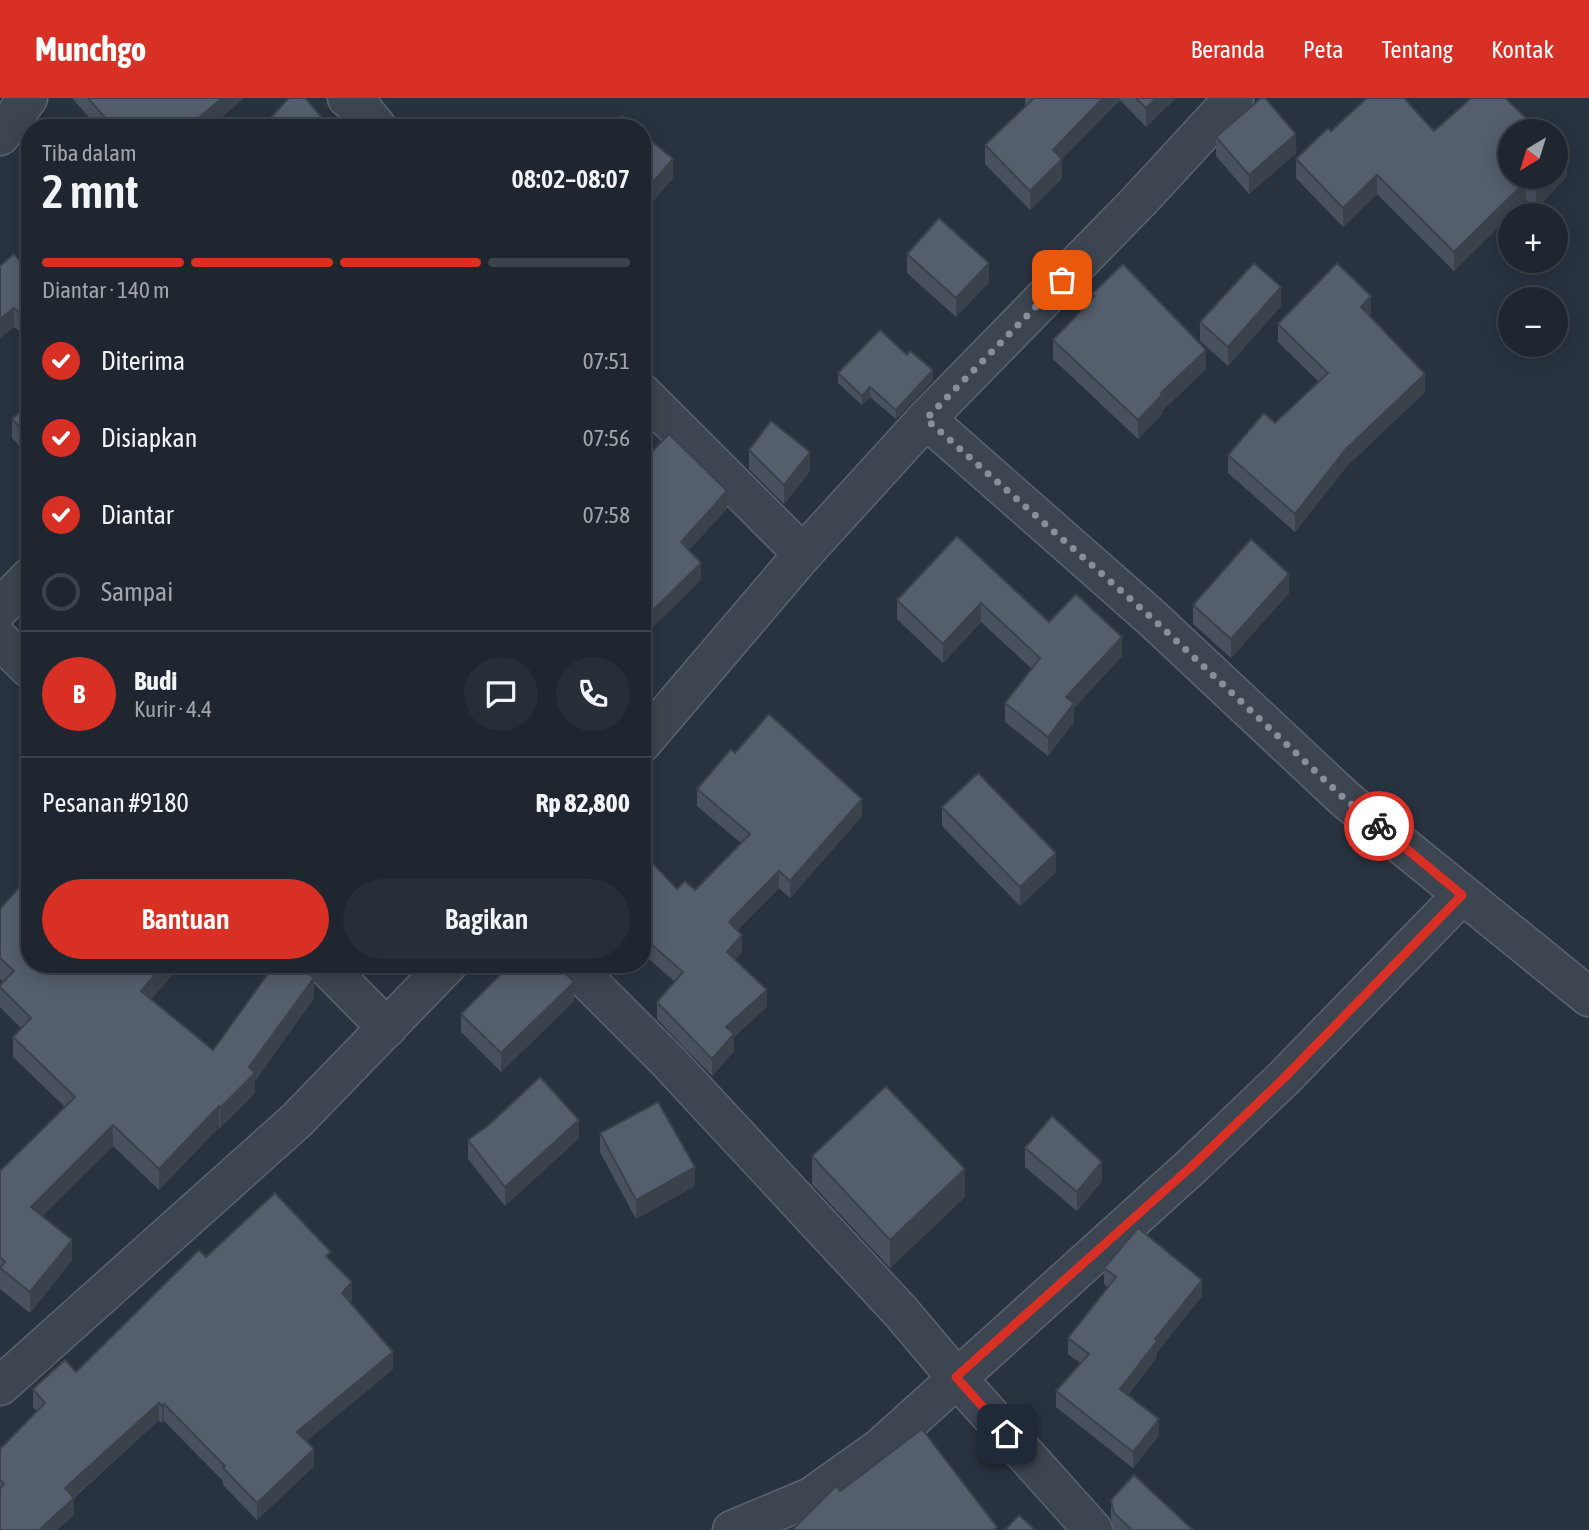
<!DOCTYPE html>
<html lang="id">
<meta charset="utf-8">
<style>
body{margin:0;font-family:"Asap Condensed",sans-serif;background:#272e38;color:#f1f3f6;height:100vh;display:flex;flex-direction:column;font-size:26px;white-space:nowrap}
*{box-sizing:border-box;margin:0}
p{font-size:23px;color:#a1a5ab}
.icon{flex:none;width:38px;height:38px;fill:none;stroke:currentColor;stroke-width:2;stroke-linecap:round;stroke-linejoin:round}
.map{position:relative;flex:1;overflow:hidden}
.panel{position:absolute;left:21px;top:21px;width:630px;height:854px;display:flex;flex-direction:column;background:#1f2630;border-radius:28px;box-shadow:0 4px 18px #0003,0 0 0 2px #3c434c}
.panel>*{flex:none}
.needle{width:46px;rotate:218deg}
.controls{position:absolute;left:1498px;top:21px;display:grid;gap:14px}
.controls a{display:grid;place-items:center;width:70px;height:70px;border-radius:50%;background:#1f2630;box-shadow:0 4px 18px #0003,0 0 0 2px #3c434c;font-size:35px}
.pin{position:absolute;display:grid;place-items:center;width:60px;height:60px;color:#fff;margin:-30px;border-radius:14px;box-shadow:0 4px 10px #0006}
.courier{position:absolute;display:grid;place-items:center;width:70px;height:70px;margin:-35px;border:5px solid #d93025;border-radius:50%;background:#fff;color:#222;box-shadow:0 2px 9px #0007}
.head em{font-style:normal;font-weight:600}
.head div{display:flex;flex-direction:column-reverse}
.head{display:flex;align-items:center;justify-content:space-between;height:119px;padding:0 21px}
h1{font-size:46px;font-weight:600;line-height:52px}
.bar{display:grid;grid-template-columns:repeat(4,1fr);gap:10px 7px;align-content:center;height:84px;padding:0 21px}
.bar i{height:9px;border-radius:5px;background:#3c434c}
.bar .current{background:#d93025}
.bar p{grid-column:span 4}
.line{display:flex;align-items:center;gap:18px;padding:0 21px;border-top:2px solid #3c434c}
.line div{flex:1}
.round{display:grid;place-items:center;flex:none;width:74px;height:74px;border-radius:37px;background:#272e38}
ol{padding:0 21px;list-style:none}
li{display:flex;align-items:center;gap:21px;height:77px}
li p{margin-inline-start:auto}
li .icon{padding:7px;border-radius:50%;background:#d93025;color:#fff;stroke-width:4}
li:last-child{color:#a1a5ab}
li i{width:38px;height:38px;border:4px solid #3c434c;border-radius:50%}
.action{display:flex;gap:14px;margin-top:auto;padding:14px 21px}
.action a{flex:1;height:80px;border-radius:42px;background:#d93025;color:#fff;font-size:28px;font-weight:600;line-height:80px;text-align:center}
.action a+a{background:#272e38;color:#f1f3f6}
header{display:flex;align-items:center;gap:42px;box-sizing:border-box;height:98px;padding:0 35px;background:#d93025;color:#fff}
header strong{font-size:33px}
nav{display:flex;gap:38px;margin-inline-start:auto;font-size:24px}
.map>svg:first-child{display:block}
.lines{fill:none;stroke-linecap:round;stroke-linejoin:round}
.minor-casing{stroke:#5b636d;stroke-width:41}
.minor{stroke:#3d4550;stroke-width:38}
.wall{fill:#49515e}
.shaded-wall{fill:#3c424c}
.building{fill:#555e6d;stroke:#3c424c;stroke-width:2}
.done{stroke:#878f9a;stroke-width:7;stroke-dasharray:0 12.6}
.route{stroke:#d93025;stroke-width:9}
</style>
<header>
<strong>Munchgo</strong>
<nav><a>Beranda</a><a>Peta</a><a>Tentang</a><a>Kontak</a></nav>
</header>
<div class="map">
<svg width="1589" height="1432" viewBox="0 0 1589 1432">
<rect width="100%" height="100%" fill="#293340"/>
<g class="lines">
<defs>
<g id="minor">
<path d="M 347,0 L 364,13 L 378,30"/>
<path d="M 0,38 L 28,0"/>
<path d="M 642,295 L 803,456"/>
<path d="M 926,321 L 1152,520 L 1345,701 L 1589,899"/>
<path d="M 0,510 L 30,479"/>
<path d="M 0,542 L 30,571"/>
<path d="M 642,645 L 803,456 L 926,321 L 1140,102 L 1234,0"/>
<path d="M 324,866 L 387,930"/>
<path d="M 571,866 L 667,962 L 901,1214 L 956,1279 L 1093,1432"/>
<path d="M 0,1288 L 297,1022 L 448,866"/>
<path d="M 732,1432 L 811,1399 L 880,1350 L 1192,1068 L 1284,980 L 1462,797"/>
</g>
</defs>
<use href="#minor" class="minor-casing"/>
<use href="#minor" class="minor"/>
</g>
<g class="wall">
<path d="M 72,0 L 244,0 L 209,30 L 98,30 Z"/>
<path d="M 1025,0 L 1176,0 L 1146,29 L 1120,2 L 1062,61 L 1062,80 L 1030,112 L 985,66 L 985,47 L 1025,9 Z"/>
<path d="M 1471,0 L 1506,0 L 1567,78 L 1536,111 L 1526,102 L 1454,173 L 1377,96 L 1343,129 L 1296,80 L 1296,61 L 1331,33 L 1434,33 Z"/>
<path d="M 642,35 L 673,80 L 648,109 L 642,103 Z"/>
<path d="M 1216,39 L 1296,55 L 1249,96 L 1216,58 Z"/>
<path d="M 907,156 L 989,184 L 956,219 L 907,175 Z"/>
<path d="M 30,176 L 30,242 L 14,229 L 0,240 Z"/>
<path d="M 1092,196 L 1206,271 L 1163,312 L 1163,315 L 1138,341 L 1053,261 L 1053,242 L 1092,201 Z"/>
<path d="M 1281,208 L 1228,268 L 1200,243 L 1200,224 Z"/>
<path d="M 1371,216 L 1369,218 L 1425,294 L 1346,369 L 1295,434 L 1228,375 L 1228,357 L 1275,325 L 1319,284 L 1278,244 L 1278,226 Z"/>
<path d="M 907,257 L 933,282 L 896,321 L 870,299 L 862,307 L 838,285 L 838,275 Z"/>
<path d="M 30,304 L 30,359 L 12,340 L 12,321 Z"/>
<path d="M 749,352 L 810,373 L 784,406 L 749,371 Z"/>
<path d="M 957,438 L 1049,524 L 1122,558 L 1074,610 L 1074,624 L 1048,658 L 1005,624 L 1005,605 L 1032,571 L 981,524 L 943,565 L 897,521 L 897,502 Z"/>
<path d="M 1289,495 L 1231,560 L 1193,526 L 1193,507 Z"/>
<path d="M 735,655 L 862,718 L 790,800 L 779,790 L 737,832 L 742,854 L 735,861 L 767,909 L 734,939 L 734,953 L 712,978 L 657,921 L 657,904 L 675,884 L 642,855 L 642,754 L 677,791 L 695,792 L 741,745 L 697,708 L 697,691 Z"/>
<path d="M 942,709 L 1056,774 L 1020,808 L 942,728 Z"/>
<path d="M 0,811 L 151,901 L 213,952 L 314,900 L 255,983 L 255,995 L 220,1030 L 219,1029 L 159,1092 L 113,1048 L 42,1118 L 72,1162 L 30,1215 L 0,1191 L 0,1073 L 65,1009 L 13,959 L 13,939 L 21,930 L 0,909 L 0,887 L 3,884 L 0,881 Z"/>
<path d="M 574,903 L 501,974 L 461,934 L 461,916 Z"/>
<path d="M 600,1035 L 695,1088 L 636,1121 L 600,1054 Z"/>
<path d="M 579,1040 L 505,1108 L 468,1061 L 468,1042 Z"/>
<path d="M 1025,1050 L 1102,1083 L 1077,1113 L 1025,1069 Z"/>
<path d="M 812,1058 L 965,1099 L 890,1170 L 812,1086 Z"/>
<path d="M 206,1159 L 331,1163 L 352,1202 L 350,1204 L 393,1271 L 306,1343 L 314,1368 L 257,1422 L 223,1387 L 223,1383 L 164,1323 L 162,1325 L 159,1322 L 74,1400 L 74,1417 L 57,1432 L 0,1432 L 0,1351 L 37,1313 L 33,1309 L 33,1291 L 76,1274 Z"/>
<path d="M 1104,1170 L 1202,1198 L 1157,1254 L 1157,1259 L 1128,1297 L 1159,1337 L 1133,1370 L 1056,1309 L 1056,1293 L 1080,1265 L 1068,1256 L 1068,1240 L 1108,1189 L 1104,1186 Z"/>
<path d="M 1111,1402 L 1193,1432 L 1114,1432 L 1111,1421 Z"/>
</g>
<g class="shaded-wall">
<path d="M 222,0 L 244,0 L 209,30 L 187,30 Z"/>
<path d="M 1103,0 L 1120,0 L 1120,2 L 1062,61 L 1062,80 L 1030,112 L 1030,93 L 1053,52 Z"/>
<path d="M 1156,0 L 1176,0 L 1146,29 L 1146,10 Z"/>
<path d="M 1296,36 L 1296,55 L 1249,96 L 1249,77 Z"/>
<path d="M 1567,59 L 1567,78 L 1536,111 L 1536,92 L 1549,79 L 1556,79 L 1556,72 Z"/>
<path d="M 673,61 L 673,80 L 648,109 L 648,90 Z"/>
<path d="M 1377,77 L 1377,96 L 1343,129 L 1343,110 Z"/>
<path d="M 1526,83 L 1526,102 L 1454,173 L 1454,154 Z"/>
<path d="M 989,165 L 989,184 L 956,219 L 956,200 Z"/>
<path d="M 1281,189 L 1281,208 L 1228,268 L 1228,249 Z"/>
<path d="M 1371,198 L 1371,216 L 1361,227 L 1361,209 Z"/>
<path d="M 14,210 L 14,229 L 0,240 L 0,221 Z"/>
<path d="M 1206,252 L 1206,271 L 1163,312 L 1163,315 L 1138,341 L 1138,322 L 1161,295 Z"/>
<path d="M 933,272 L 933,282 L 896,321 L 896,312 Z"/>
<path d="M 1425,276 L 1425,294 L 1346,369 L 1295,434 L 1295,416 L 1346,351 Z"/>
<path d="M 870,289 L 870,299 L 862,307 L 862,298 Z"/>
<path d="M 810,354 L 810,373 L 784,406 L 784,387 Z"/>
<path d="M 727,393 L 727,411 L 681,461 L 681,444 Z"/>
<path d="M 701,465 L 701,482 L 642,540 L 642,523 Z"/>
<path d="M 1289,476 L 1289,495 L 1231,560 L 1231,541 Z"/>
<path d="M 981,505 L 981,524 L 943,565 L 943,546 Z"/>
<path d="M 1122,539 L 1122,558 L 1074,610 L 1074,624 L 1048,658 L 1048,639 L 1066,599 Z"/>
<path d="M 862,701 L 862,718 L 790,800 L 790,783 Z"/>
<path d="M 1056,755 L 1056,774 L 1020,808 L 1020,789 Z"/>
<path d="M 779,773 L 779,790 L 729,841 L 729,824 Z"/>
<path d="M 742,837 L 742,854 L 727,871 L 727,854 Z"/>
<path d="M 164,866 L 182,866 L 141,913 L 141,893 Z"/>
<path d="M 314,880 L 314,900 L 255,983 L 255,995 L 220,1030 L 220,1010 Z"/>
<path d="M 574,884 L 574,903 L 501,974 L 501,955 Z"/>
<path d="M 767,892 L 767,909 L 734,939 L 734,953 L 712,978 L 712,961 L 726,929 Z"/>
<path d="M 219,1008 L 219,1029 L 159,1092 L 159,1071 Z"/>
<path d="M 579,1022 L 579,1040 L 505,1108 L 505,1089 Z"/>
<path d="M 113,1027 L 113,1048 L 31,1129 L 31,1109 Z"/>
<path d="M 1102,1064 L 1102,1083 L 1077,1113 L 1077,1094 Z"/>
<path d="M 695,1069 L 695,1088 L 636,1121 L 636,1102 Z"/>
<path d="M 965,1071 L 965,1099 L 890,1170 L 890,1142 Z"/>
<path d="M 72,1142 L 72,1162 L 30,1215 L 30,1194 Z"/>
<path d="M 1202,1182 L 1202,1198 L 1157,1254 L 1157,1259 L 1120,1307 L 1120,1291 L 1155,1241 Z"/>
<path d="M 352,1184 L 352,1202 L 342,1212 L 342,1195 Z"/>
<path d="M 393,1254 L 393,1271 L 297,1351 L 297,1334 Z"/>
<path d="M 159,1305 L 159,1322 L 65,1407 L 65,1390 Z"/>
<path d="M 164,1306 L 164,1323 L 162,1325 L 162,1308 Z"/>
<path d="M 1159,1321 L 1159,1337 L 1133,1370 L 1133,1354 Z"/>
<path d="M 314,1351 L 314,1368 L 257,1422 L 257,1405 Z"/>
<path d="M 74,1400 L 74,1417 L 57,1432 L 39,1432 Z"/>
</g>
<g class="building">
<path d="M 88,0 L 222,0 L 187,30 L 114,30 Z"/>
<path d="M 289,0 L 305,0 L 331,30 L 261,30 Z"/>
<path d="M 1032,0 L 1103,0 L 1053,52 L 1062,61 L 1030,93 L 985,47 L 1033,1 Z"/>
<path d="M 1136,0 L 1156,0 L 1146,10 Z"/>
<path d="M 1261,0 L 1265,0 L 1296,36 L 1249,77 L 1216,39 Z"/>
<path d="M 1367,0 L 1404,0 L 1434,33 L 1471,0 L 1505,0 L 1540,33 L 1510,33 L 1510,79 L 1549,79 L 1536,92 L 1526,83 L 1454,154 L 1377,77 L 1343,110 L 1296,61 L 1328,30 L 1331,33 Z"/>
<path d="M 622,18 L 636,30 L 612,30 Z"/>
<path d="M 642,35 L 673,61 L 648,90 L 642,84 Z"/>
<path d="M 1556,48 L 1567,59 L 1556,72 Z"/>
<path d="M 939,120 L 989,165 L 956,200 L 907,156 Z"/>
<path d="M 14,156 L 30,176 L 30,223 L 14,210 L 0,221 L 0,168 Z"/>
<path d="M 1254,165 L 1281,189 L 1228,249 L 1200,224 Z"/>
<path d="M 1337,165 L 1371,198 L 1361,209 L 1425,276 L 1346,351 L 1295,416 L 1228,357 L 1264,315 L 1275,325 L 1328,275 L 1278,226 Z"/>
<path d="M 1123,166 L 1206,252 L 1161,295 L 1163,296 L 1138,322 L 1053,242 L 1095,198 L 1092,196 Z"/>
<path d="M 880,232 L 907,257 L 910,253 L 933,272 L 896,312 L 870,289 L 862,298 L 838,275 Z"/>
<path d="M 30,304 L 30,340 L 12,321 Z"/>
<path d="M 771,323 L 810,354 L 784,387 L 749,352 Z"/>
<path d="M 669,336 L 727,393 L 681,444 L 701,465 L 642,523 L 642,364 Z"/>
<path d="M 957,438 L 1049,524 L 1076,496 L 1122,539 L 1066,599 L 1074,605 L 1048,639 L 1005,605 L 1040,560 L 981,505 L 943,546 L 897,502 Z"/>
<path d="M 1251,441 L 1289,476 L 1231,541 L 1193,507 Z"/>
<path d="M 769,616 L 862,701 L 790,783 L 779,773 L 729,824 L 742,837 L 727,854 L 767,892 L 726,929 L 734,936 L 712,961 L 657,904 L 683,874 L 642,838 L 642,754 L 677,791 L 685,783 L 695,792 L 750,736 L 697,691 L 731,651 L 735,655 Z"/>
<path d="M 978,675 L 1056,755 L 1020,789 L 942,709 Z"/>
<path d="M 30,777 L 30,866 L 164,866 L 141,893 L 213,952 L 275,866 L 296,866 L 314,880 L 249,969 L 255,975 L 220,1010 L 219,1008 L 159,1071 L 113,1027 L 31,1109 L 72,1142 L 30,1194 L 0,1170 L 5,1164 L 0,1159 L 0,1073 L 75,999 L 13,939 L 31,920 L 0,889 L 0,887 L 14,873 L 0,860 L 0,811 Z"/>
<path d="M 511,866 L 556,866 L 574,884 L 501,955 L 461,916 Z"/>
<path d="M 540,979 L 579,1022 L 505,1089 L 468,1042 L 490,1026 Z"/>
<path d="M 886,988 L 965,1071 L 890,1142 L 812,1058 Z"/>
<path d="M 658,1004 L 695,1069 L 636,1102 L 600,1035 Z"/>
<path d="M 1052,1018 L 1102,1064 L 1077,1094 L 1025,1050 Z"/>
<path d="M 275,1095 L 331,1154 L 326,1158 L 352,1184 L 342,1195 L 393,1254 L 297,1334 L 314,1351 L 257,1405 L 223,1370 L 225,1368 L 164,1306 L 162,1308 L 159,1305 L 65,1390 L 74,1400 L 39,1432 L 0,1432 L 0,1391 L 4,1386 L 0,1382 L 0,1351 L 45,1305 L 33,1291 L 65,1262 L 76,1274 L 199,1152 L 206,1159 Z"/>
<path d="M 1138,1130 L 1202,1182 L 1155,1241 L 1157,1243 L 1120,1291 L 1159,1321 L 1133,1354 L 1056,1293 L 1089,1256 L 1068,1240 L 1116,1179 L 1104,1170 Z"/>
<path d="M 922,1331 L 997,1429 L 993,1432 L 792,1432 L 836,1388 L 840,1393 Z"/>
<path d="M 1134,1377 L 1193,1432 L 1132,1432 L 1114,1415 L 1111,1402 Z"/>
<path d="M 1019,1417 L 1035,1432 L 1005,1432 Z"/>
</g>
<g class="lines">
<path class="done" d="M 1062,182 L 926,321 L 1152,520 L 1345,701 L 1379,728"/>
<path class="route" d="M 1007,1336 L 956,1279 L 1192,1068 L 1284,980 L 1462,797 L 1379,728"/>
</g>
</svg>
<div class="controls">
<a><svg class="needle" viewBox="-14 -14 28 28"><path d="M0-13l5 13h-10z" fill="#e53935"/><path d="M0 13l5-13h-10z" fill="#a1a5ab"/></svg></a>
<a>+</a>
<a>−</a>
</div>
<div class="pin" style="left:1062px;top:182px;background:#ea580c"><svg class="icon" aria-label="bag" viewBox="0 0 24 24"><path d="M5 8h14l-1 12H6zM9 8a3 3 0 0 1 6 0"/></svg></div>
<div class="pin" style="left:1007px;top:1336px;background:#1f2937"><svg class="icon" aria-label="home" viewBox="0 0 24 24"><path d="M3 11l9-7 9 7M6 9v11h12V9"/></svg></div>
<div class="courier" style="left:1379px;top:728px"><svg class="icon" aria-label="bike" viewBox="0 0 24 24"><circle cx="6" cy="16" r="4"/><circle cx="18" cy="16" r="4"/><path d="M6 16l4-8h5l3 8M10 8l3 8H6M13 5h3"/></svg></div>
<section class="panel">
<div class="head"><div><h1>2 mnt</h1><p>Tiba dalam</p></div><em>08:02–08:07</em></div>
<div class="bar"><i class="current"></i><i class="current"></i><i class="current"></i><i></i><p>Diantar · 140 m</p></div>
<ol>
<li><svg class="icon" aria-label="check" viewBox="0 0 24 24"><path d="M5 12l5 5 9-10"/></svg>Diterima<p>07:51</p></li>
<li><svg class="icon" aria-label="check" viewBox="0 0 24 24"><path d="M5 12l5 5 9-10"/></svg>Disiapkan<p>07:56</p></li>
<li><svg class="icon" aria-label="check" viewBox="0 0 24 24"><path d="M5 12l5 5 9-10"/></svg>Diantar<p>07:58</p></li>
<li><i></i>Sampai</li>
</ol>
<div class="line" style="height:126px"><b class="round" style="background:#d93025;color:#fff">B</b><div><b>Budi</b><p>Kurir · 4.4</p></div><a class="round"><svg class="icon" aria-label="chat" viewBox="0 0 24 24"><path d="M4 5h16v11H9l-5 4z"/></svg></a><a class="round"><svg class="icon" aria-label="phone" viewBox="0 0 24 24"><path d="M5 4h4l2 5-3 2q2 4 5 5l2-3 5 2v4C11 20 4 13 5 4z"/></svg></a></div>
<div class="line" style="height:91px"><div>Pesanan #9180</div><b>Rp 82,800</b></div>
<div class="action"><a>Bantuan</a><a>Bagikan</a></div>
</section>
</div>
